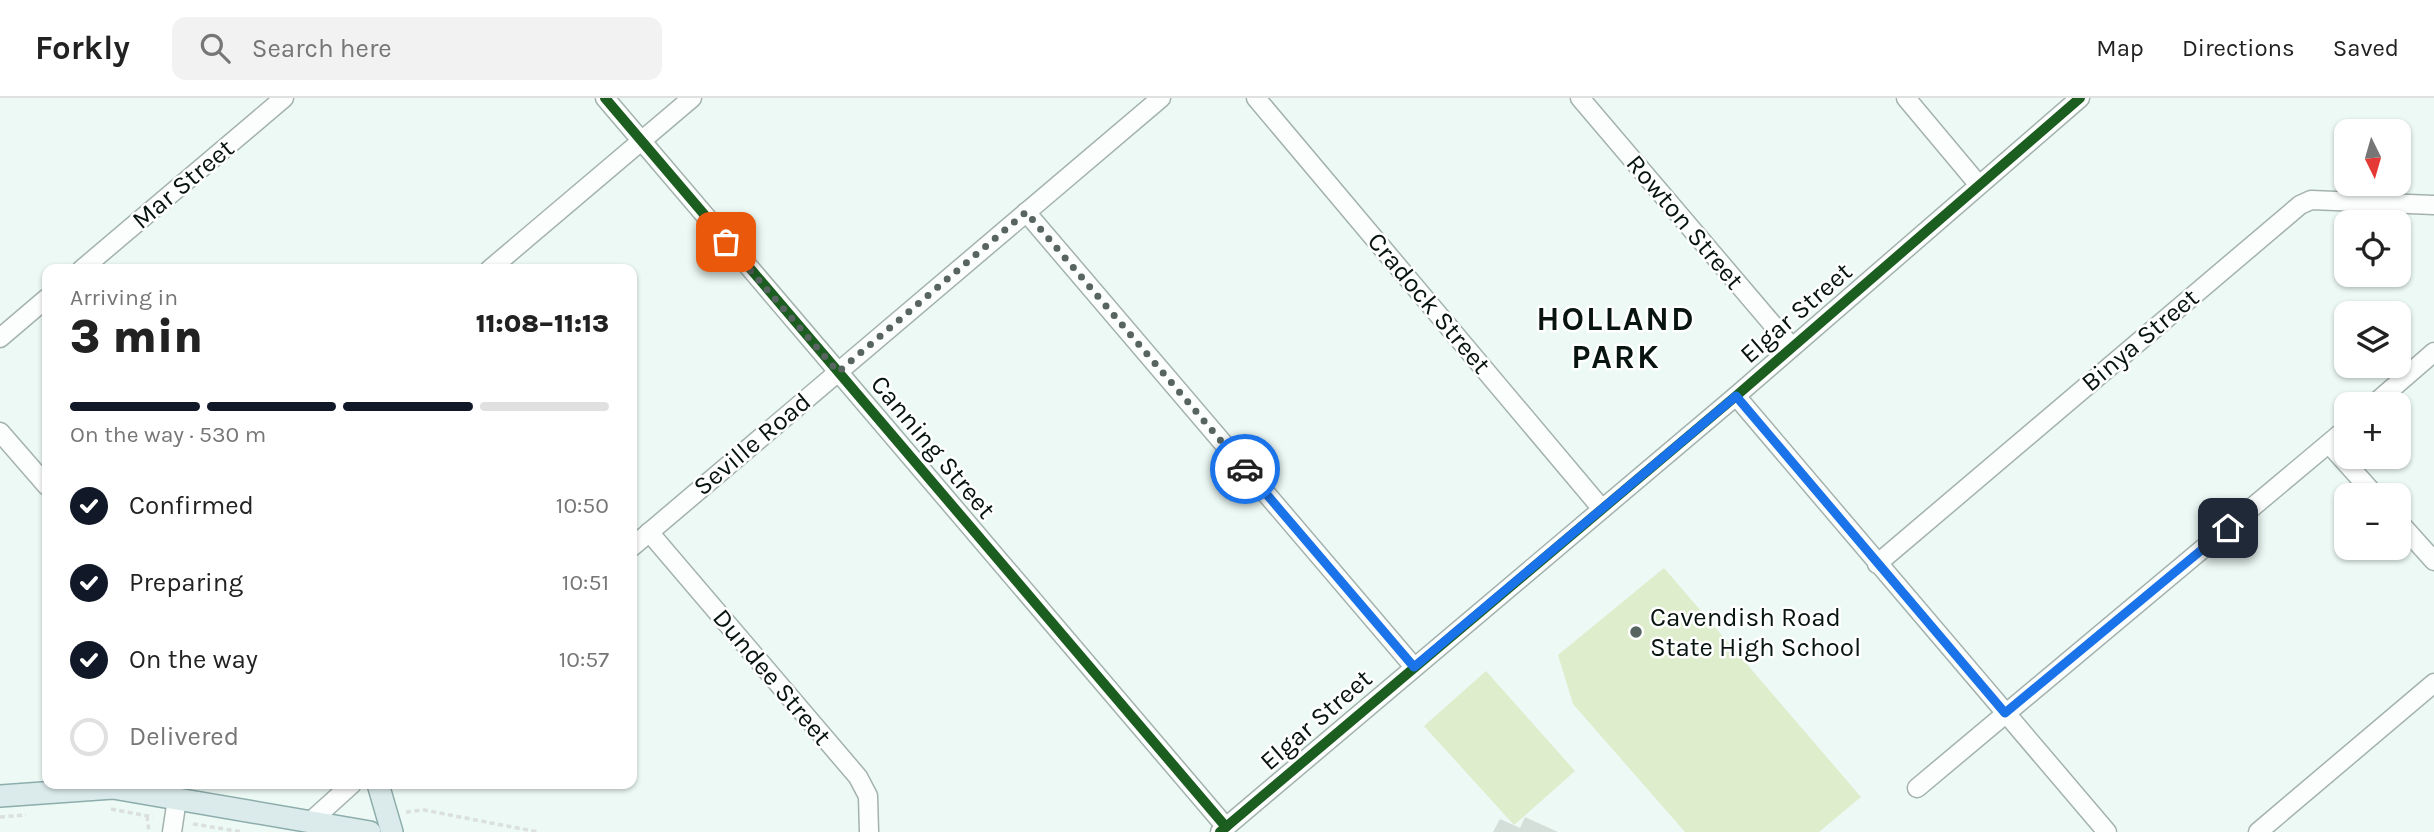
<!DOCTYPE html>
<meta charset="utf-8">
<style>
body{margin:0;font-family:Karla,sans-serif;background:#f2f2f2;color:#222;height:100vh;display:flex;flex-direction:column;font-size:26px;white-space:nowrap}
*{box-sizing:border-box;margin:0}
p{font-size:23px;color:#767676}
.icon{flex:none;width:38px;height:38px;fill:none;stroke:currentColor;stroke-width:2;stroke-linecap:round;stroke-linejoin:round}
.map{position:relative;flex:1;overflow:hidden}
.details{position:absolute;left:42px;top:166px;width:595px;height:525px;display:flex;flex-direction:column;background:#fff;border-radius:14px;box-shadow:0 2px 5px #0004}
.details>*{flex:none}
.needle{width:46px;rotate:175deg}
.buttons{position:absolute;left:2334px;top:21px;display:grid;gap:14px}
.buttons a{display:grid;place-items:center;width:77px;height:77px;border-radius:14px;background:#fff;box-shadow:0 2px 5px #0004;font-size:35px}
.pin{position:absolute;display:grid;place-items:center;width:60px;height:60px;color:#fff;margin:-30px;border-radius:14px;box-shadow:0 4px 10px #0006}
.courier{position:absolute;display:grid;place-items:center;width:70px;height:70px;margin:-35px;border:5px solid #1a73e8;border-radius:50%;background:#fff;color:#222;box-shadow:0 2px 9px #0007}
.summary em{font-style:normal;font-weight:800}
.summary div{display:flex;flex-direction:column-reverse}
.summary{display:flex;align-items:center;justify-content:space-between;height:119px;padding:0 28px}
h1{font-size:46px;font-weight:800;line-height:52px}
.bar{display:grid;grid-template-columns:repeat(4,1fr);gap:10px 7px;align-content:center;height:84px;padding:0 28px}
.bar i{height:9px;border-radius:5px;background:#e0e0e0}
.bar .on{background:#111827}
.bar p{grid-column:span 4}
ol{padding:0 28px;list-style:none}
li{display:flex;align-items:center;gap:21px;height:77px}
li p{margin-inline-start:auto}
li .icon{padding:7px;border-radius:50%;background:#111827;color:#fff;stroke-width:4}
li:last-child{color:#767676}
li i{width:38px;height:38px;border:4px solid #e0e0e0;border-radius:50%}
header{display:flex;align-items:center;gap:42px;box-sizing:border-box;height:98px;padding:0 35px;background:#fff;border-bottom:2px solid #e0e0e0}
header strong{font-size:33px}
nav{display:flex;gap:38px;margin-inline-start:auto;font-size:24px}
.search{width:490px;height:63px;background:#f2f2f2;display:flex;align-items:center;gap:18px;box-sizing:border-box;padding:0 24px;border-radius:14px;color:#767676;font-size:26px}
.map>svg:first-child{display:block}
.green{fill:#deedcc}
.building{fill:#d3dfd8}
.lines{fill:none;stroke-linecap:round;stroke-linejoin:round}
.minor-casing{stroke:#a4b2ae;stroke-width:21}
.major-casing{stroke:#8dadab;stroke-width:24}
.path{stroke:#dbdfdd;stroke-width:3.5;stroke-dasharray:5 3.5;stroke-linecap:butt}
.minor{stroke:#fcfefe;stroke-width:18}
.major{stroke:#dbebeb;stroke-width:21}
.cycleway-casing{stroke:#fff;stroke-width:15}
.cycleway{stroke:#1b5e20;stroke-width:10}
.done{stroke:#576460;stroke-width:7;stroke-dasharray:0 12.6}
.route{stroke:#1a73e8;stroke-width:9}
.poi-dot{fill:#576460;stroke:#fff;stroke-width:2.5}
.labels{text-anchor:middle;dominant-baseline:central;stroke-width:5;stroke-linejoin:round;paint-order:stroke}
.street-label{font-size:26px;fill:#071410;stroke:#fff}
.poi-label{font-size:26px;fill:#071410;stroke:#fff;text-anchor:start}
.district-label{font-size:33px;font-weight:bold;letter-spacing:2px;fill:#071410;stroke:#fff}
</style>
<header>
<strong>Forkly</strong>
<div class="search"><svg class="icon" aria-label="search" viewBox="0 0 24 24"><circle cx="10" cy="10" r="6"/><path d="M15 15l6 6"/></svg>Search here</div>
<nav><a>Map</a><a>Directions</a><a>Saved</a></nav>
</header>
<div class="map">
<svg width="2434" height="734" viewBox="0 0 2434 734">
<rect width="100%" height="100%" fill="#ecf9f5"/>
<g class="green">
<path d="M 1664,470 L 1861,699 L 1819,734 L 1685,734 L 1573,606 L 1558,557 Z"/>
<path d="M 1486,573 L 1575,673 L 1514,727 L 1424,628 Z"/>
</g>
<path class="building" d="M 1525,719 L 1558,734 L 1493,734 L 1500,721 L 1520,730 Z"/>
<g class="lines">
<defs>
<g id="minor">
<path d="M 605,0 L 1226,729"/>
<path d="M 1256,0 L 1602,411"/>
<path d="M 1580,0 L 1791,248"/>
<path d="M 1906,0 L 1978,86"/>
<path d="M 1026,114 L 1414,569"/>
<path d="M 81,172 L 284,0"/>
<path d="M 489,172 L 692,0"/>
<path d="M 0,240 L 47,200"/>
<path d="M 1736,298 L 2107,734"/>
<path d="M 2374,306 L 2434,254"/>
<path d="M 0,334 L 47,388"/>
<path d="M 2329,346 L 2375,397"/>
<path d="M 2399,424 L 2434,463"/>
<path d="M 649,434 L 858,679 L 868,698 L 869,734"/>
<path d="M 632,449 L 1161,0"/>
<path d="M 1877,466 L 2300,107 L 2311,102 L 2434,107"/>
<path d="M 1917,690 L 2347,330"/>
<path d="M 310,724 L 352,686"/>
<path d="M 172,734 L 177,701"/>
<path d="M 1220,734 L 1736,298 L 2080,0"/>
<path d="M 2258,734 L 2434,585"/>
</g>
<g id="major">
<path d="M 378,686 L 392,734"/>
<path d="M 0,698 L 113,690 L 370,734"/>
</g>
</defs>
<use href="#minor" class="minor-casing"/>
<use href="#major" class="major-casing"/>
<g class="path">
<path d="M 111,711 L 153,719"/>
<path d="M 406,714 L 424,712 L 538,734"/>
<path d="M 147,718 L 149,734"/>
<path d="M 0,719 L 26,717"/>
<path d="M 193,726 L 243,734"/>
</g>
<use href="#minor" class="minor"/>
<use href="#major" class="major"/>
<defs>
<g id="cycleway">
<path d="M 605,0 L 1226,729"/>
<path d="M 1220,734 L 1736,298 L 2080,0"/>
</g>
</defs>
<use href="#cycleway" class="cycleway-casing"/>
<use href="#cycleway" class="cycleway"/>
</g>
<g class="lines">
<path class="done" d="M 726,144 L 838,274 L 1026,114 L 1245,371"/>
<path class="route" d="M 1245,371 L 1414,569 L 1736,298 L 2005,615 L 2228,430"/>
</g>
<circle class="poi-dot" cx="1636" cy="534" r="7"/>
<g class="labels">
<g class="street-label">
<text transform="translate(183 86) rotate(-40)">Mar Street</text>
<text transform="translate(1685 124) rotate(50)">Rowton Street</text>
<text transform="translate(1429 205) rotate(50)">Cradock Street</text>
<text transform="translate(1796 215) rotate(-41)">Elgar Street</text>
<text transform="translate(2140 242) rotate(-40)">Binya Street</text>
<text transform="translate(752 346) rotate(-40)">Seville Road</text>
<text transform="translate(933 349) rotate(50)">Canning Street</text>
<text transform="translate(772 579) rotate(50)">Dundee Street</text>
<text transform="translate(1316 622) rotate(-41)">Elgar Street</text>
</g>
<g class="poi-label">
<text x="1650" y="519">Cavendish Road<tspan x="1650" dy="30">State High School</tspan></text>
</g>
<g class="district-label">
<text x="1616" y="221">HOLLAND<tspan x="1616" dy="38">PARK</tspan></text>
</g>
</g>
</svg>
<div class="buttons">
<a><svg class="needle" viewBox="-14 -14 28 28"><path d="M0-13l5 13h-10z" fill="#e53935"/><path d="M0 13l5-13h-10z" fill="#767676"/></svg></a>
<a><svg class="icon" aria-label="locate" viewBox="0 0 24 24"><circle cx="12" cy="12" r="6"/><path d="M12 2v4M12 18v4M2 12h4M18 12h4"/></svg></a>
<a><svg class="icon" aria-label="layers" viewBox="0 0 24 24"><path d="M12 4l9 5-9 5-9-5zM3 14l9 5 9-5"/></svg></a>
<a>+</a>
<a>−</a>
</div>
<div class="pin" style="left:726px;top:144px;background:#ea580c"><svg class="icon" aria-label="bag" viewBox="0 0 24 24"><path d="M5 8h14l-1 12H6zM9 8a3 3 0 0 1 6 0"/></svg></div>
<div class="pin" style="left:2228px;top:430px;background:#1f2937"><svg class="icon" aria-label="home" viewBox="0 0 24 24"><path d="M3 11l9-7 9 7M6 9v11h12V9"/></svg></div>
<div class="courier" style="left:1245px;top:371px"><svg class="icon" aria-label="car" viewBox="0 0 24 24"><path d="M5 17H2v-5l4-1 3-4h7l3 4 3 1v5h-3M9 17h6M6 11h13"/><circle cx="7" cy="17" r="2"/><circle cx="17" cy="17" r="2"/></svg></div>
<section class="details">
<div class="summary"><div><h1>3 min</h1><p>Arriving in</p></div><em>11:08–11:13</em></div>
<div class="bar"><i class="on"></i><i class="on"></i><i class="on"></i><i></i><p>On the way · 530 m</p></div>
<ol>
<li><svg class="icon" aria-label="check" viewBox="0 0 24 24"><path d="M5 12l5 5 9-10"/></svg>Confirmed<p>10:50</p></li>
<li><svg class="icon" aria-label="check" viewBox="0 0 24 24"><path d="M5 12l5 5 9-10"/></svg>Preparing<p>10:51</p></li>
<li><svg class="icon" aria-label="check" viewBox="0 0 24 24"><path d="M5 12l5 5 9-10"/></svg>On the way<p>10:57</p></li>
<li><i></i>Delivered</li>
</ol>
</section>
</div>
